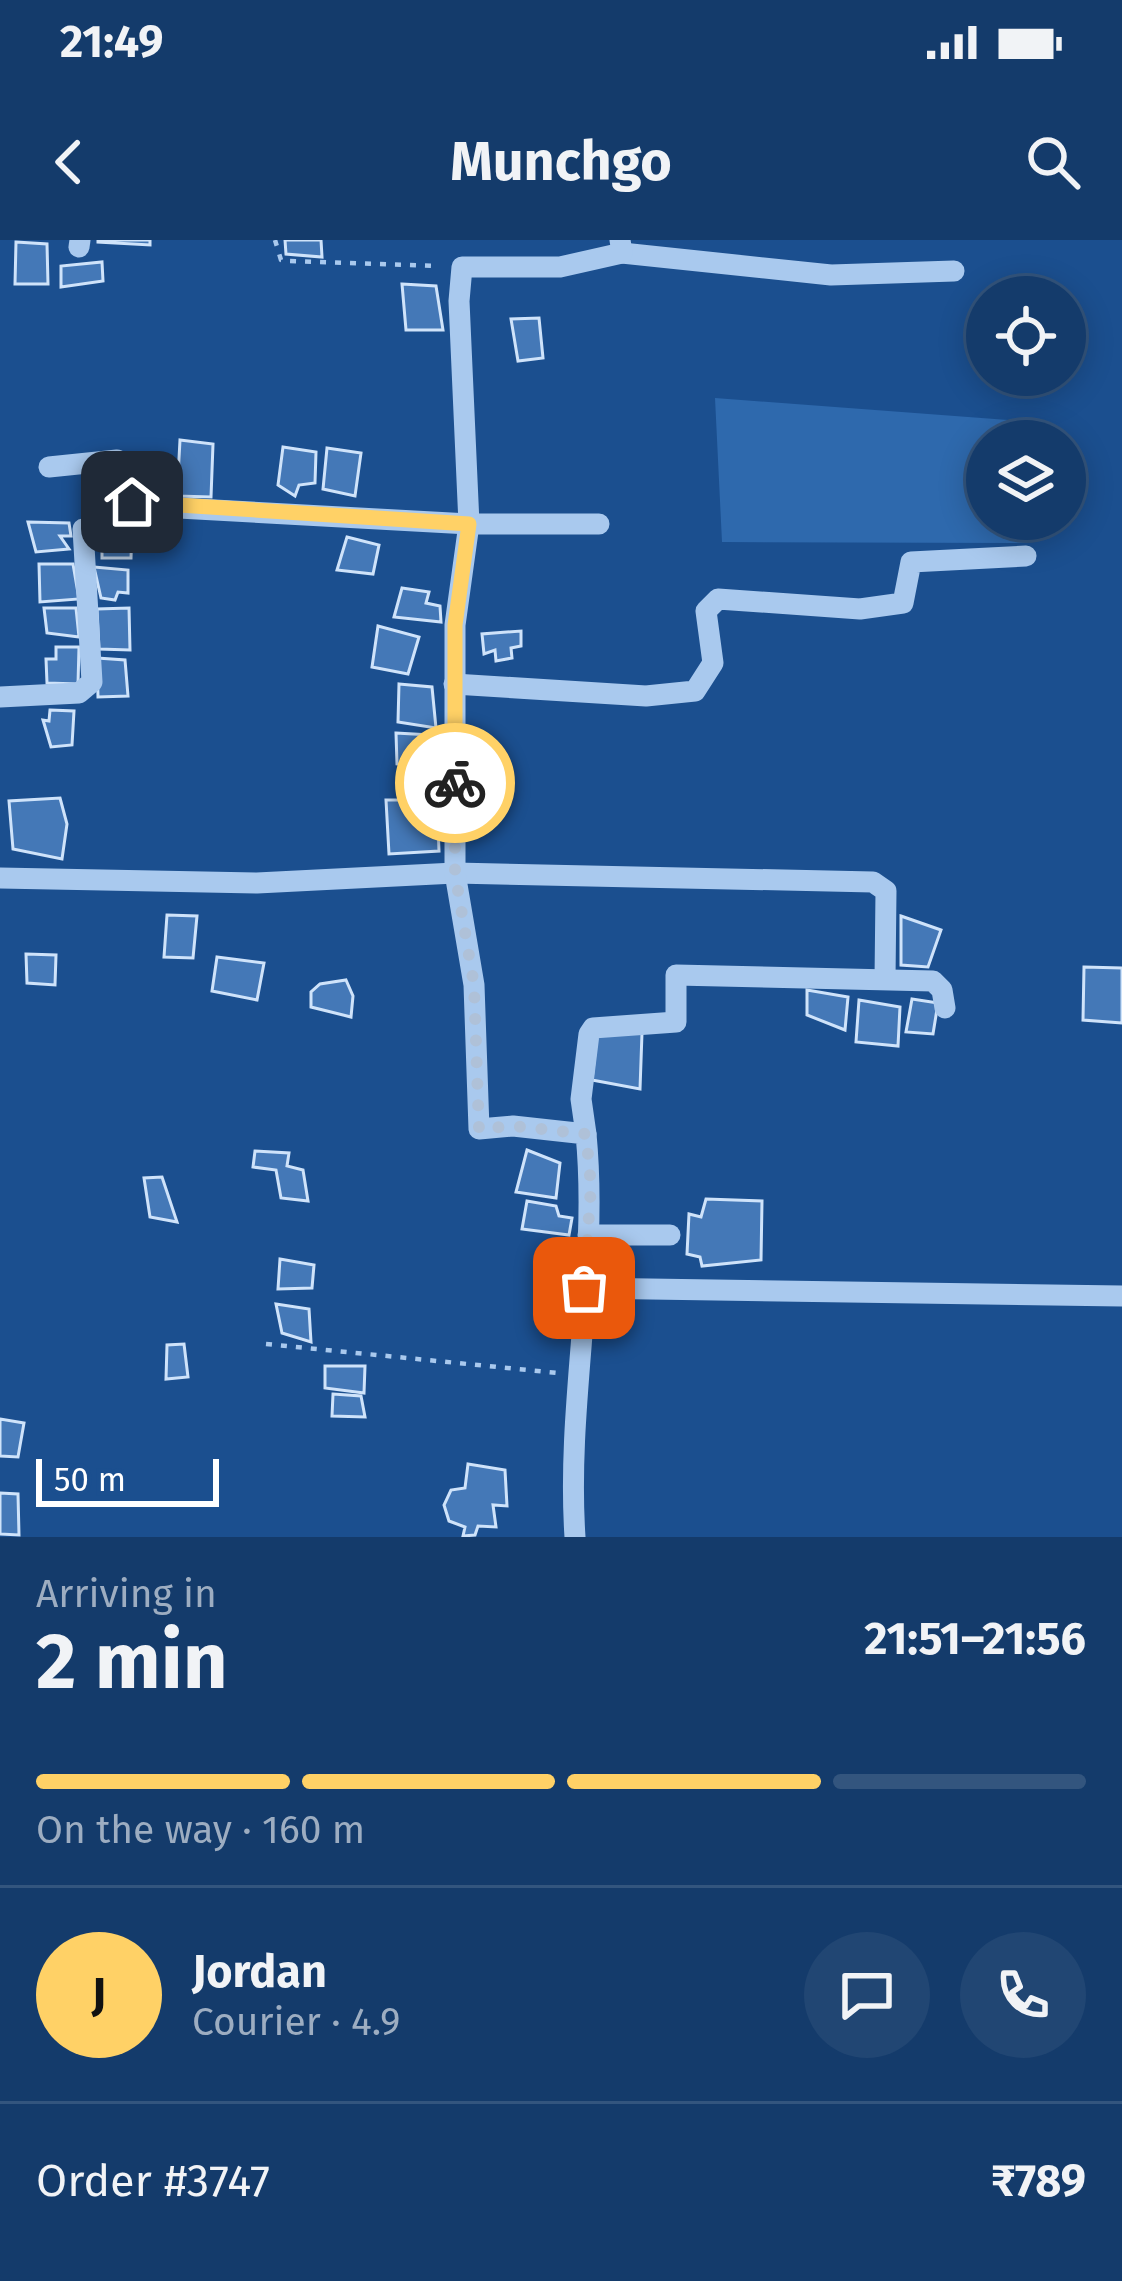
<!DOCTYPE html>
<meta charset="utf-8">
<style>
body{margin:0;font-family:"Fira Sans",sans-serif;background:#214673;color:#f1f3f6;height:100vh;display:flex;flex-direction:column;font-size:45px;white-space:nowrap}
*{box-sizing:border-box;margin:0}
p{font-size:39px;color:#9dadc1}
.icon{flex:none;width:66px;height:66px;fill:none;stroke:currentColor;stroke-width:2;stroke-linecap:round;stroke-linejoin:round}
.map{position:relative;height:1297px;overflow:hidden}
.side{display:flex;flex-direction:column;background:#143b6b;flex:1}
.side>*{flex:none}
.tools{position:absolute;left:966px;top:36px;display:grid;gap:24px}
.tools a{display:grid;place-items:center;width:120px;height:120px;border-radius:50%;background:#143b6b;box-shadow:0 6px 30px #0003,0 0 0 3px #33557e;font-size:60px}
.scale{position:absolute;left:36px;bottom:30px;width:183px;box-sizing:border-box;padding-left:12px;border:6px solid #fff;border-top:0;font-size:33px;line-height:42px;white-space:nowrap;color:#fff;-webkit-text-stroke:9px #1b4f8f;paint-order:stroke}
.pin{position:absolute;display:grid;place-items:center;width:102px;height:102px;color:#fff;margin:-51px;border-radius:24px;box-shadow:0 6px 18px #0006}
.courier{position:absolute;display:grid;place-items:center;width:120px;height:120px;margin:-60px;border:9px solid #ffd166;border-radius:50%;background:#fff;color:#222;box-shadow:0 3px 15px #0007}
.headline em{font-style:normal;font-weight:700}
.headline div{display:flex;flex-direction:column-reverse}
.headline{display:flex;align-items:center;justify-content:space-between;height:204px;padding:0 36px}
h1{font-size:78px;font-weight:700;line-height:90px}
.bar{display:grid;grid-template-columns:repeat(4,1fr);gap:18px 12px;align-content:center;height:144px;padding:0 36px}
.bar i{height:15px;border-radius:9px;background:#33557e}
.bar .current{background:#ffd166}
.bar p{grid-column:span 4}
.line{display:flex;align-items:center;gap:30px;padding:0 36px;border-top:3px solid #33557e}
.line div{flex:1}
.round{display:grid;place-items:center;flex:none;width:126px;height:126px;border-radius:63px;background:#214673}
.status{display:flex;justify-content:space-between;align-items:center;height:84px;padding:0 60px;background:#143b6b;direction:ltr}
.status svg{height:33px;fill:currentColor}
header{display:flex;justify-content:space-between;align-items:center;height:156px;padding:0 36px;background:#143b6b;font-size:54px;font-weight:700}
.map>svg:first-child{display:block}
.green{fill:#2e69ad}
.building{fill:#4478b7;stroke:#cfe3fa;stroke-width:3}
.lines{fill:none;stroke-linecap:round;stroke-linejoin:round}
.path{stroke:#a9c9ee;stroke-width:4.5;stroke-dasharray:6 9;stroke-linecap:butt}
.minor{stroke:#a9c9ee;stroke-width:21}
.done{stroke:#afc1d8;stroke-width:12;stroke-dasharray:0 21.6}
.route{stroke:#ffd166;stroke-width:15}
</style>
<div class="status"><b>21:49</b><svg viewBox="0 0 49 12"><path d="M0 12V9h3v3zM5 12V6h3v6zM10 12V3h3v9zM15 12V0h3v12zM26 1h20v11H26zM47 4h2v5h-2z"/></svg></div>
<header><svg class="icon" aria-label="back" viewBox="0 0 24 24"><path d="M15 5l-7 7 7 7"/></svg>Munchgo<svg class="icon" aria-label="search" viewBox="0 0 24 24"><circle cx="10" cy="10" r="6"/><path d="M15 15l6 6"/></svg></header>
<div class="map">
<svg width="1122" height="1297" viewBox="0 0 1122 1297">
<rect width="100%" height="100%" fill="#1b4f8f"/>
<path class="green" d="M 715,158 L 1034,182 L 1033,201 L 987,201 L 987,279 L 1029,279 L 1027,303 L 722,302 Z"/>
<g class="building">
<path d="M 150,0 L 150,5 L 98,2 L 98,0 Z"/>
<path d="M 285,0 L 321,0 L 322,17 L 286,14 Z"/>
<path d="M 16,2 L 47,4 L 48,44 L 15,44 Z"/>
<path d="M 102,22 L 103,41 L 61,47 L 61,26 Z"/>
<path d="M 402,44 L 436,46 L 443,90 L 406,90 Z"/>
<path d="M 539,78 L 543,118 L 518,121 L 511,79 Z"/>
<path d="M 180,200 L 213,204 L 211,257 L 177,256 Z"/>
<path d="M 283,207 L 316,212 L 315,243 L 299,245 L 295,256 L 278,245 Z"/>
<path d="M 327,208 L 361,213 L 355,256 L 323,249 Z"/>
<path d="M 28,282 L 69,283 L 71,296 L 60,296 L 69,309 L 36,312 Z"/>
<path d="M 92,285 L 132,286 L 131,318 L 102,318 L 102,304 L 91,300 Z"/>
<path d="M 347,297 L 379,305 L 373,334 L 337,330 Z"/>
<path d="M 39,324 L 73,324 L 79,359 L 40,362 Z"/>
<path d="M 94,327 L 128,330 L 128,353 L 118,352 L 115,360 L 101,358 Z"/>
<path d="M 402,348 L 429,352 L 426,363 L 440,366 L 441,382 L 394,377 Z"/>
<path d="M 44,368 L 76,368 L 79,397 L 47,393 Z"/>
<path d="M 129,368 L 130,410 L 99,409 L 97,369 Z"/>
<path d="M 378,386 L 419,397 L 408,434 L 372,427 Z"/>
<path d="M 521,391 L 521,406 L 511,408 L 512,418 L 496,421 L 495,410 L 484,414 L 482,394 Z"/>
<path d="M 56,407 L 79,407 L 78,444 L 47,443 L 46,419 L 56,419 Z"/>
<path d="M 97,418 L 125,420 L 128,456 L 98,457 Z"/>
<path d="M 399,444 L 432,447 L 436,488 L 398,482 Z"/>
<path d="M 50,470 L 74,471 L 72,505 L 51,507 L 43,480 L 49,481 Z"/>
<path d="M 396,493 L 430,495 L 429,528 L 397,524 Z"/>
<path d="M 60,558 L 67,584 L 62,619 L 13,609 L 9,561 Z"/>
<path d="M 386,560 L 437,560 L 439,611 L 389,614 Z"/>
<path d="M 167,675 L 197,676 L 193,718 L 164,717 Z"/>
<path d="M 901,676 L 941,690 L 928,727 L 901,725 Z"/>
<path d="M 26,714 L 56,715 L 55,745 L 27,743 Z"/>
<path d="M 217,717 L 264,723 L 257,760 L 212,751 Z"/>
<path d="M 1084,727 L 1122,728 L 1122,783 L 1083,780 Z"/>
<path d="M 346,740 L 353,756 L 351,777 L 311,767 L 311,752 L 320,744 Z"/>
<path d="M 807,750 L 848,757 L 845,790 L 807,775 Z"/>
<path d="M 912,759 L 938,763 L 933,794 L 906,792 Z"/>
<path d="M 859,760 L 900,767 L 898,806 L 856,802 Z"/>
<path d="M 642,793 L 640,849 L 592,840 L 597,795 Z"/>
<path d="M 527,910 L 560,923 L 556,958 L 516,952 Z"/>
<path d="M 255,911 L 289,913 L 287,926 L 303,930 L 308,961 L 281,958 L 276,930 L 253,927 Z"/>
<path d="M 162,937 L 177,982 L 150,977 L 144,938 Z"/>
<path d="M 706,959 L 762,961 L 761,1020 L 702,1026 L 700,1017 L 687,1014 L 689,974 L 701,977 Z"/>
<path d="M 527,961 L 556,966 L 559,976 L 572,978 L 569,995 L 522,989 Z"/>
<path d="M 280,1019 L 314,1025 L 312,1048 L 278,1049 Z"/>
<path d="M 276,1064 L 309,1069 L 311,1102 L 282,1093 Z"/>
<path d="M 184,1104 L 188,1137 L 166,1139 L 167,1105 Z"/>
<path d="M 325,1126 L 365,1126 L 364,1153 L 325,1148 Z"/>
<path d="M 333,1154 L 361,1156 L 365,1177 L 332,1176 Z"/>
<path d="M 0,1179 L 24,1183 L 18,1217 L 0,1216 Z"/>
<path d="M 468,1224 L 505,1230 L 507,1266 L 493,1265 L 496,1287 L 478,1286 L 475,1295 L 463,1296 L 465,1287 L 449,1281 L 444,1265 L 451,1250 L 465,1248 Z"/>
<path d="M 0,1253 L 18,1254 L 19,1295 L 0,1294 Z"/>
</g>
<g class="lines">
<g class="path">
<path d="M 275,0 L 281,20 L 288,21 L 439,26"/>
<path d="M 266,1104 L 558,1133"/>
</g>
<g class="minor">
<path d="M 79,7 L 80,0"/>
<path d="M 622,13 L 831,35 L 954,31"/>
<path d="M 49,227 L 117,220 L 125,224 L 128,255 L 142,266 L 469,284 L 599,284"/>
<path d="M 454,444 L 646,456 L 695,451 L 713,423 L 706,371 L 718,359 L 860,369 L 903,363 L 911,322 L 1026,316"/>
<path d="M 0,457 L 79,453 L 92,442 L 83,289"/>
<path d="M 0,638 L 257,643 L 455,633 L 873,642 L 886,651 L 885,739"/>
<path d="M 586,894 L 581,859 L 589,794 L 593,788 L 676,782 L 676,735 L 933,741 L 942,750 L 945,768"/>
<path d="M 588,995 L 670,995"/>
<path d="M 584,1048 L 1122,1056"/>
<path d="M 575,1297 C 566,1162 599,1028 586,894 L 513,886 L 479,889 L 474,745 L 455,633 L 455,385 L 469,284 L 459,61 L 462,27 L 560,27 L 622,13 L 620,0"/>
</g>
</g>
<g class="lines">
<path class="done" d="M 455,543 L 455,633 L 474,745 L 479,889 L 513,886 L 586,894 L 591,946 L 584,1048"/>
<path class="route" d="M 132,262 L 469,284 L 455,385 L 455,543"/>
</g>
</svg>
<div class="tools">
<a><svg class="icon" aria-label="locate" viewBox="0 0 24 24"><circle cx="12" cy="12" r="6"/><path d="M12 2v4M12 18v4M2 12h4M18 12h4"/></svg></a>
<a><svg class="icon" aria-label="layers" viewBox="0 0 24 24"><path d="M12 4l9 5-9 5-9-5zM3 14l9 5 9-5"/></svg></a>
</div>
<div class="scale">50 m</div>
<div class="pin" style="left:584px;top:1048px;background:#ea580c"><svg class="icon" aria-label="bag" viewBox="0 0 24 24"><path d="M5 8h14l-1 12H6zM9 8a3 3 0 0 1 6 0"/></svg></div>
<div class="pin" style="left:132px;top:262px;background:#1f2937"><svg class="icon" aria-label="home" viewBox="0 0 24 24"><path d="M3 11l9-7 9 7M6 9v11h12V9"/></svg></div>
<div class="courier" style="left:455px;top:543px"><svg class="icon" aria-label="bike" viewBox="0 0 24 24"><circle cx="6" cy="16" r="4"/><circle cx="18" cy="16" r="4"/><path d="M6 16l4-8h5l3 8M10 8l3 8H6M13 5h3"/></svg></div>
</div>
<section class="side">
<div class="headline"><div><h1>2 min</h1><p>Arriving in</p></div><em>21:51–21:56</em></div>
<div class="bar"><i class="current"></i><i class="current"></i><i class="current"></i><i></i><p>On the way · 160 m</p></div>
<div class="line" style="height:216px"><b class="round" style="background:#ffd166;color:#111">J</b><div><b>Jordan</b><p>Courier · 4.9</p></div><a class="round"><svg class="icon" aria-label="chat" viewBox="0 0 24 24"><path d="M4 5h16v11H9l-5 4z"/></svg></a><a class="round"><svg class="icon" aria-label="phone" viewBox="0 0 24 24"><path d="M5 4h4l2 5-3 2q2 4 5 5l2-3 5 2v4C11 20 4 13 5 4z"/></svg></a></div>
<div class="line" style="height:156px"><div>Order #3747</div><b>₹789</b></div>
</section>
